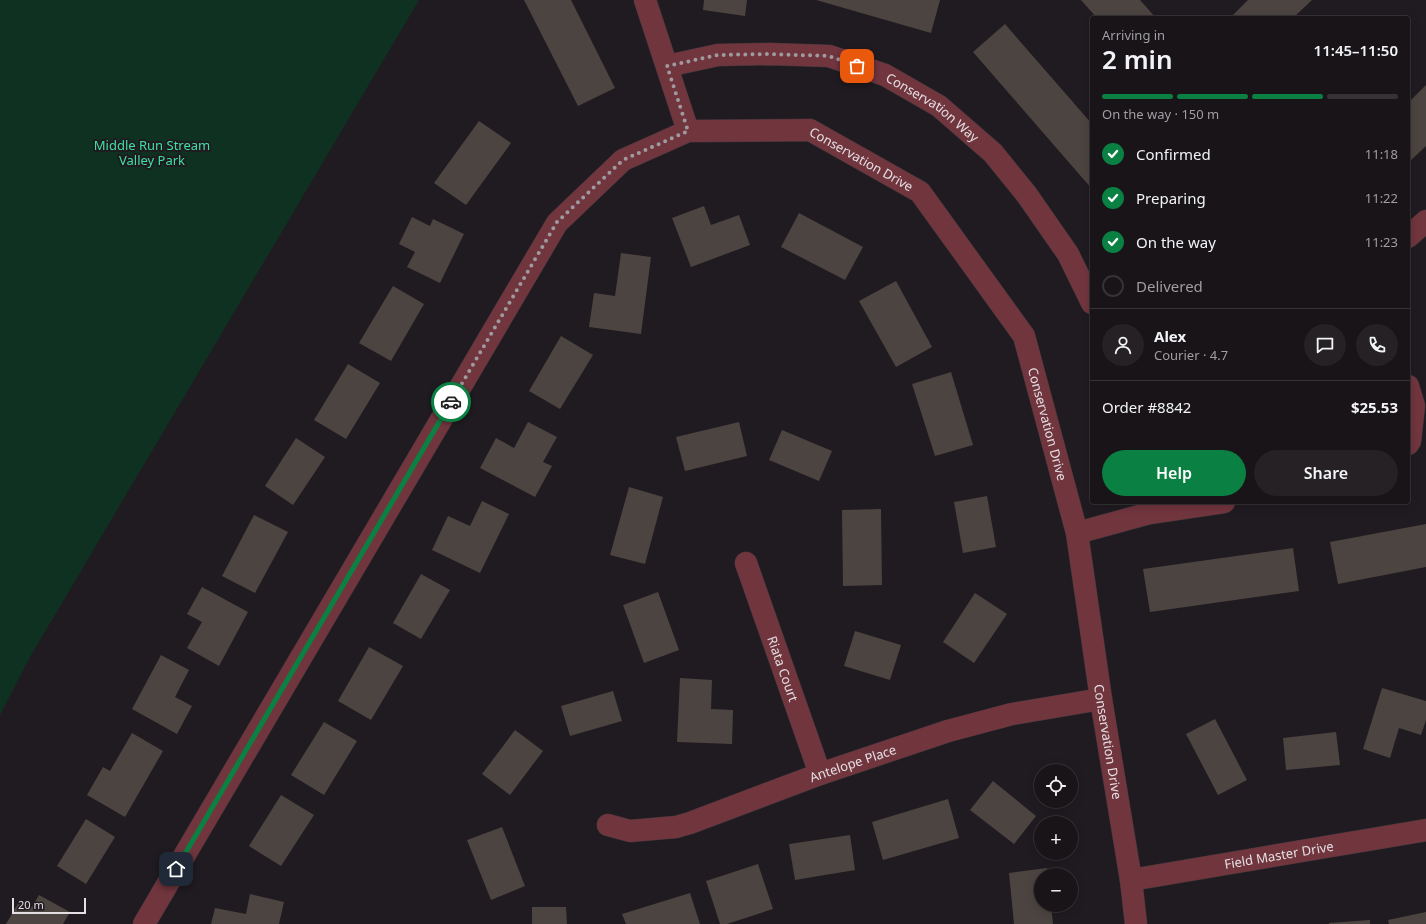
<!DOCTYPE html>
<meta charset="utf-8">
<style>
body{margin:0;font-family:"Noto Sans",sans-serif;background:#252125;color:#f1f3f6;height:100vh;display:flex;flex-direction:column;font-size:15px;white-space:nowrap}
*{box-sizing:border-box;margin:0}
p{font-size:13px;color:#9f9ea2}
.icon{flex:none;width:22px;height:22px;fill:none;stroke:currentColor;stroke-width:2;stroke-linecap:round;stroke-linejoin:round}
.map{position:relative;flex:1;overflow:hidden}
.sheet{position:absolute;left:1090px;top:16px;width:320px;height:488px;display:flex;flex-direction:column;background:#181418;border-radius:4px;box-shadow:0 2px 10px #0003,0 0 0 1px #363337}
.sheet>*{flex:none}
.tools{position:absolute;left:1034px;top:764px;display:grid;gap:8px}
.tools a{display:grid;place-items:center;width:44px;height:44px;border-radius:50%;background:#181418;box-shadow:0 2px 10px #0003,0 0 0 1px #363337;font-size:20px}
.scale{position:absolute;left:12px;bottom:10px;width:74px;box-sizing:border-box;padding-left:4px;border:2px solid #e3dfe3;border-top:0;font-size:11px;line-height:14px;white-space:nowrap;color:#e3dfe3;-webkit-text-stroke:3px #201b20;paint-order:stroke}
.pin{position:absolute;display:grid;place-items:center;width:34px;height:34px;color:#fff;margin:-17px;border-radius:8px;box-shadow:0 2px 6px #0006}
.courier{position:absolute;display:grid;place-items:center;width:40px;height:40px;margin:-20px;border:3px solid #0b8043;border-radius:50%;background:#fff;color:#222;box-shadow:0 1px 5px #0007}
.headline em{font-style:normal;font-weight:600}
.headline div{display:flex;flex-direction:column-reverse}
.headline{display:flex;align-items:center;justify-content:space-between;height:68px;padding:0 12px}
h1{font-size:26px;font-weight:600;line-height:30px}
.bar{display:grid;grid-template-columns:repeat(4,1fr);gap:6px 4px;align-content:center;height:48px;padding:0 12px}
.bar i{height:5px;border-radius:3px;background:#363337}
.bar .active{background:#0b8043}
.bar p{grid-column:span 4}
.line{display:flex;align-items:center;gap:10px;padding:0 12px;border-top:1px solid #363337}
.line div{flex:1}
.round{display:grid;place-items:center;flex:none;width:42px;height:42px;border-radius:21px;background:#252125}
ol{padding:0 12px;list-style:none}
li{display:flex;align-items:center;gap:12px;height:44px}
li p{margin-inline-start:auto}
li .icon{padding:4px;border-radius:50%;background:#0b8043;color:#fff;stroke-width:4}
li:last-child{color:#9f9ea2}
li i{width:22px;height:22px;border:2px solid #363337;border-radius:50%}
.cta{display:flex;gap:8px;margin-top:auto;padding:8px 12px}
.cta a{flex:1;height:46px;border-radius:24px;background:#0b8043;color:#fff;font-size:16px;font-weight:600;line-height:46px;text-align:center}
.cta a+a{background:#252125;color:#f1f3f6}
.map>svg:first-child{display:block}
.green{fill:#0f3122}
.building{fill:#4c4440}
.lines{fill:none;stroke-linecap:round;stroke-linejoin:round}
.minor-casing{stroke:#3b363b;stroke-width:23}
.minor{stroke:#71353e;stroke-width:22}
.done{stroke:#9f9a9f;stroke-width:4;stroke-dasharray:0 7.2}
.route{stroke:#0b8043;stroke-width:5}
.labels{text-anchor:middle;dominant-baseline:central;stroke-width:4;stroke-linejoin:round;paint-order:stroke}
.street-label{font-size:13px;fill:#e3dfe3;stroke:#201b20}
.park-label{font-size:13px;fill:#3de0a2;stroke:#201b20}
</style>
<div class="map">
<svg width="1426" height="924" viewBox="0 0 1426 924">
<rect width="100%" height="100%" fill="#201b20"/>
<path class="green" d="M 0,0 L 419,0 L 30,657 L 0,715 Z"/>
<g class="building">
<path d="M 524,0 L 571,0 L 615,88 L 578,106 Z"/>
<path d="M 704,0 L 747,0 L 745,16 L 703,10 Z"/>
<path d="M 816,0 L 940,0 L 931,33 Z"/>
<path d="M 1081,0 L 1140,0 L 1156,18 L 1097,18 Z"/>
<path d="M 1248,0 L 1312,0 L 1293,18 L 1230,18 Z"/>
<path d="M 1005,24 L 1092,124 L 1092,189 L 973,52 Z"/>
<path d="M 1426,85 L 1426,146 L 1408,163 L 1408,103 Z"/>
<path d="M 479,121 L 511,143 L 466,205 L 434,183 Z"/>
<path d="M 704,206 L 711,225 L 739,215 L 750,245 L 691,267 L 672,218 Z"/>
<path d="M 799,213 L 863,247 L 845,280 L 781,247 Z"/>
<path d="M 412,217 L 430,226 L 433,219 L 464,234 L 440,283 L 407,267 L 415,252 L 399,244 Z"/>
<path d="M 621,253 L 651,257 L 641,334 L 589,327 L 594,293 L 615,296 Z"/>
<path d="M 896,281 L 932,347 L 896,367 L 859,301 Z"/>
<path d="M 393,286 L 424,304 L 391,361 L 359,343 Z"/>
<path d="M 561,336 L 593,355 L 560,409 L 529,391 Z"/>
<path d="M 348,364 L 380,383 L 346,439 L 314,420 Z"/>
<path d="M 951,372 L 973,445 L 935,456 L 912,384 Z"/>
<path d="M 528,422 L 557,437 L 543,462 L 552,466 L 535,497 L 480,468 L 496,438 L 514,448 Z"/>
<path d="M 739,422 L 747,456 L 685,471 L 676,437 Z"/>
<path d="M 782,430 L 832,451 L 819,481 L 769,460 Z"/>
<path d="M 296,438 L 325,457 L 293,505 L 265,486 Z"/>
<path d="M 629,487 L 663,497 L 645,564 L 610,555 Z"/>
<path d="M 987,496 L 996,547 L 963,553 L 954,502 Z"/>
<path d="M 482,501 L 509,514 L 480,573 L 432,550 L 448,516 L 470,526 Z"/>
<path d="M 881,509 L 882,585 L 843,586 L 842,510 Z"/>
<path d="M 254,515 L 288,532 L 255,593 L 222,576 Z"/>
<path d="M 1426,524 L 1426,567 L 1338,584 L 1330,542 Z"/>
<path d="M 1293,548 L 1299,591 L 1150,612 L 1143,569 Z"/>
<path d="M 421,574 L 450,590 L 421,639 L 393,623 Z"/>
<path d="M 202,587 L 248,612 L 219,666 L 187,648 L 202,622 L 187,614 Z"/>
<path d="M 658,592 L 679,650 L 644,663 L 623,605 Z"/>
<path d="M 975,593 L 1007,614 L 974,663 L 943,642 Z"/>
<path d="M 855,631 L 901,645 L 890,680 L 844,666 Z"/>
<path d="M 369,647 L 403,666 L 371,720 L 338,701 Z"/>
<path d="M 161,655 L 189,670 L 175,697 L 192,706 L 177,734 L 132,709 Z"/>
<path d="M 680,678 L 712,680 L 711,709 L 733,710 L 732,744 L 677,742 Z"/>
<path d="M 1382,688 L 1426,701 L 1426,720 L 1421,735 L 1399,728 L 1390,758 L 1363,749 Z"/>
<path d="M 613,691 L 622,721 L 570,736 L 561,706 Z"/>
<path d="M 1215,719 L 1247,780 L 1218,795 L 1186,734 Z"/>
<path d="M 324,722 L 357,741 L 324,795 L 291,775 Z"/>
<path d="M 515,730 L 543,751 L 510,795 L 482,774 Z"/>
<path d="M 1336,732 L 1340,765 L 1286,770 L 1283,738 Z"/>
<path d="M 132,733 L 163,751 L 125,817 L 87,795 L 103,767 L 110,771 Z"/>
<path d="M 993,781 L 1036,816 L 1014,844 L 970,810 Z"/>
<path d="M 281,795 L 314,815 L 281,866 L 249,846 Z"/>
<path d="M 948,799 L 959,838 L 883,860 L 872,822 Z"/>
<path d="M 86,819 L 115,837 L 86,884 L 57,866 Z"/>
<path d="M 502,827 L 525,886 L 491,900 L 467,840 Z"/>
<path d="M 850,835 L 855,870 L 795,880 L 789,844 Z"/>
<path d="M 758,864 L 773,909 L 727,924 L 720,924 L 706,881 Z"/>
<path d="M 1047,868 L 1048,875 L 1041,875 L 1041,905 L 1051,905 L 1053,924 L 1014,924 L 1009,873 Z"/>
<path d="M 690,893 L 700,924 L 626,924 L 622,914 Z"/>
<path d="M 250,894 L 284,902 L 279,924 L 211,924 L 215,908 L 246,914 Z"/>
<path d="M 39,895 L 70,912 L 63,924 L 6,924 L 20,900 L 32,907 Z"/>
<path d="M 532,907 L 566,907 L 567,924 L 532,924 Z"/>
<path d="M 1426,912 L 1426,924 L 1389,924 L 1388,920 Z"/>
<path d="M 1370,920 L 1370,924 L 1329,924 L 1329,923 Z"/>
</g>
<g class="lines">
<defs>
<g id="minor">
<path d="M 645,0 L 688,131"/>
<path id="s1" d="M 667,66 L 718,55 L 769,54 L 829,56 L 885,75 L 939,106 L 993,153 L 1027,195 L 1068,254 L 1092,303"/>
<path d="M 1408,237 L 1426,221"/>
<path d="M 1408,386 L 1414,406 L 1410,441 L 1408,444"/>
<path d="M 1077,533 L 1150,513 L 1224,502"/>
<path id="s2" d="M 746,563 L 820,774"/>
<path id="s3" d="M 608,825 L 630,831 L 676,827 L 690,823 L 820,774 L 948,731 L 1012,714 L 1101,699"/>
<path id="s4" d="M 1131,880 L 1426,830"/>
<path id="s5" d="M 144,924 L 557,223 L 623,160 L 688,131 L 810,130 L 920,192 L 1024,336 L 1077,533 L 1101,699 L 1131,880 L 1136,924"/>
</g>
</defs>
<use href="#minor" class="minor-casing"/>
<use href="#minor" class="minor"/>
</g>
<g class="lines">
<path class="done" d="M 451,402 L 557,222 L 623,160 L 688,131 L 667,66 L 718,55 L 769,54 L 829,56 L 857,66"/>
<path class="route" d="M 176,869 L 451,402"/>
</g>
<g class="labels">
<g class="street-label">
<text stroke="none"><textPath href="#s1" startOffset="280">Conservation Way</textPath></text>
<text stroke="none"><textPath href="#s5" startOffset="1157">Conservation Drive</textPath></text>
<text stroke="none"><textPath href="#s5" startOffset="1493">Conservation Drive</textPath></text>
<text stroke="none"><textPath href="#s2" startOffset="112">Riata Court</textPath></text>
<text stroke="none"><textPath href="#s5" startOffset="1817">Conservation Drive</textPath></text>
<text stroke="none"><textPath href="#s3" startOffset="257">Antelope Place</textPath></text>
<text stroke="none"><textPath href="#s4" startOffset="150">Field Master Drive</textPath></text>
</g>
<g class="park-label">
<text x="152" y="145">Middle Run Stream<tspan x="152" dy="15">Valley Park</tspan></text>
</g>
</g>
</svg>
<div class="tools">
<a><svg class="icon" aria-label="locate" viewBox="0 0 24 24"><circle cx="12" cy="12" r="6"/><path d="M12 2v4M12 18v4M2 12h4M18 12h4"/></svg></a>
<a>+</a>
<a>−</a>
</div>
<div class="scale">20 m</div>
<div class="pin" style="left:857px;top:66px;background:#ea580c"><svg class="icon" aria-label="bag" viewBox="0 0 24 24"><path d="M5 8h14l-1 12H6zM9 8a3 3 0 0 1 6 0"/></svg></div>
<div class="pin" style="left:176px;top:869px;background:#1f2937"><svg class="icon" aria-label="home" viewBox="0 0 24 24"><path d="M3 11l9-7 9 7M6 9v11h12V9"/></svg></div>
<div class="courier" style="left:451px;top:402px"><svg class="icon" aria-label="car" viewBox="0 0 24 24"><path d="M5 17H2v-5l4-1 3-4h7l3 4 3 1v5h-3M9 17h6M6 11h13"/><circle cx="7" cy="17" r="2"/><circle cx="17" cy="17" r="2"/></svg></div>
<section class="sheet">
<div class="headline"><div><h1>2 min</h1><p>Arriving in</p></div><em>11:45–11:50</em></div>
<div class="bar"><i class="active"></i><i class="active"></i><i class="active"></i><i></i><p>On the way · 150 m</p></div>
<ol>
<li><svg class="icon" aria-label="check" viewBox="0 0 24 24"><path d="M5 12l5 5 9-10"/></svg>Confirmed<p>11:18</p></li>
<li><svg class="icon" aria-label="check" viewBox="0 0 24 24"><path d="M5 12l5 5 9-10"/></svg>Preparing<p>11:22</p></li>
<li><svg class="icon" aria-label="check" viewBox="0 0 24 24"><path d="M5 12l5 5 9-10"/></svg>On the way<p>11:23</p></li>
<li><i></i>Delivered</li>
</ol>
<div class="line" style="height:72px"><a class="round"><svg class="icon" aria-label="person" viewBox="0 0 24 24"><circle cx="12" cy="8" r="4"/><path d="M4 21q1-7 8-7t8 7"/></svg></a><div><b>Alex</b><p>Courier · 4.7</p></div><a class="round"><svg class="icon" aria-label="chat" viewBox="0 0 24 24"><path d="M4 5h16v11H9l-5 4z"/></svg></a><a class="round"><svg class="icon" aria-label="phone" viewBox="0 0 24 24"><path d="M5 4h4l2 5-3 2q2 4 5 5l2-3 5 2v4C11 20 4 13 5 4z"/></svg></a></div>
<div class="line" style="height:52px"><div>Order #8842</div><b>$25.53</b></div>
<div class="cta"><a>Help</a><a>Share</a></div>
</section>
</div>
